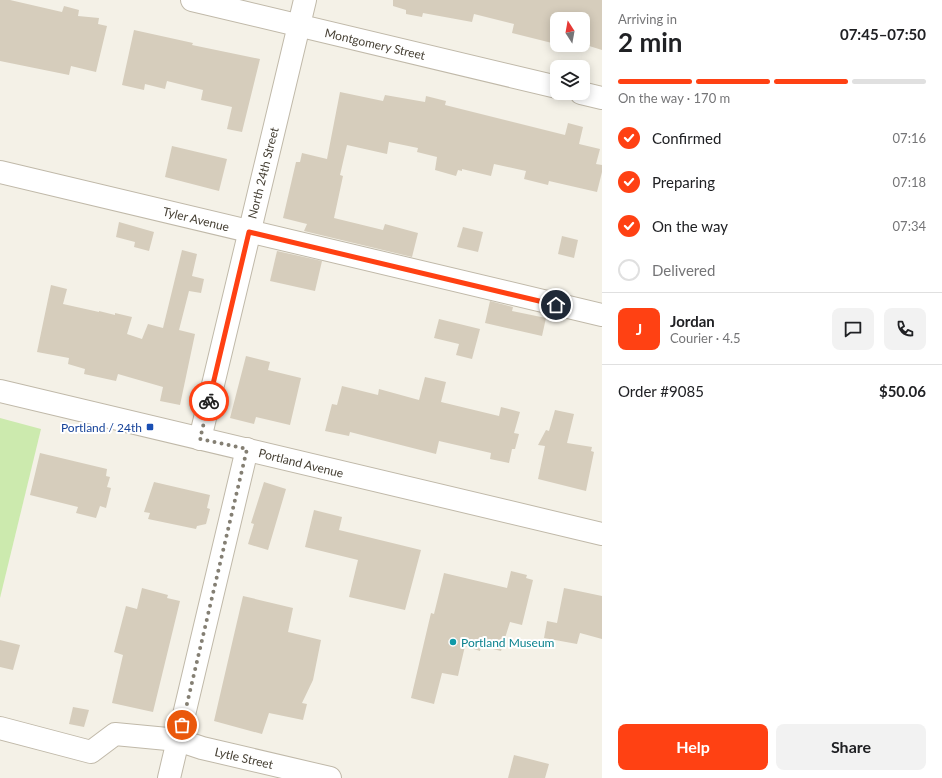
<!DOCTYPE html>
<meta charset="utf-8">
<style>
body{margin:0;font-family:Lato,sans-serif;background:#f2f2f2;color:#202124;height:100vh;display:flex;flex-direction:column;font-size:15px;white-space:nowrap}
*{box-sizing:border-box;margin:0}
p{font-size:13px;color:#757577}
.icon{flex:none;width:22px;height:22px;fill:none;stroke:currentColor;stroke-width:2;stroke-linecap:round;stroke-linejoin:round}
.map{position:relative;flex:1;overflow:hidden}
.panel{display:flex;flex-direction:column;background:#fff;width:340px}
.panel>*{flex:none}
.needle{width:26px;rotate:349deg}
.controls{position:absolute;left:550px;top:12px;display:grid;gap:8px}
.controls a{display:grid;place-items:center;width:40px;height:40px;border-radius:8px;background:#fff;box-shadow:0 2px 10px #0003;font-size:20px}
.pin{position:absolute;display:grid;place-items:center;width:34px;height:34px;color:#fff;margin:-17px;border:2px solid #fff;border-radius:50%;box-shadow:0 1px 4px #0007}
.courier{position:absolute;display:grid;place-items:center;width:40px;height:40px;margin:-20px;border:3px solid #ff4113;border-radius:50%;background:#fff;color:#222;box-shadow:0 1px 5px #0007}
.summary em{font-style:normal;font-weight:700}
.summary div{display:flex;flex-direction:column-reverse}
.summary{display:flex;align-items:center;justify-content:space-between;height:68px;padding:0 16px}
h1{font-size:26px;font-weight:700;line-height:30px}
.bar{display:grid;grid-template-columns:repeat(4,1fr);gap:6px 4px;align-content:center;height:48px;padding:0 16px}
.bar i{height:5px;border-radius:3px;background:#e0e0e0}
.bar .current{background:#ff4113}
.bar p{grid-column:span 4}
.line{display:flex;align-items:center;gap:10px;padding:0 16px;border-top:1px solid #e0e0e0}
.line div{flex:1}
.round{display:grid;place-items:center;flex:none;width:42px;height:42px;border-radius:8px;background:#f2f2f2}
ol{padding:0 16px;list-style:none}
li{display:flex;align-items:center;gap:12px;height:44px}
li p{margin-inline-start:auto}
li .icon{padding:4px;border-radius:50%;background:#ff4113;color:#fff;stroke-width:4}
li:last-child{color:#757577}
li i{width:22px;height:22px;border:2px solid #e0e0e0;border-radius:50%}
.action{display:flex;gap:8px;margin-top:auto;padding:8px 16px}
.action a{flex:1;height:46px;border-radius:8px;background:#ff4113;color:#fff;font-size:16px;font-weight:700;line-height:46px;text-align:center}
.action a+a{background:#f2f2f2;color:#202124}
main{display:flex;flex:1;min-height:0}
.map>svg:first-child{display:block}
.green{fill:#cceaae}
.building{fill:#d6cdbc}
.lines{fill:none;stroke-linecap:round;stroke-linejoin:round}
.minor-casing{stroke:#c0b9a9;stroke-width:24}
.minor{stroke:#fff;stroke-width:22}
.done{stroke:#847f73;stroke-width:4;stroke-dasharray:0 7.2}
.route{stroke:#ff4113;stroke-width:5}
.transit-dot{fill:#1a4fb4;stroke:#fff;stroke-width:1.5}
.culture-dot{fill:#0f9aa8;stroke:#fff;stroke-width:1.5}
.labels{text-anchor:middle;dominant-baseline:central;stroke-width:4;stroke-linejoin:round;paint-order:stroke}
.street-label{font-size:12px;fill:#474135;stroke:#fff}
.transit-label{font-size:12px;fill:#164399;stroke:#fff;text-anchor:end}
.culture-label{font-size:12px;fill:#0d838f;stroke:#fff;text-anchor:start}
</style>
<main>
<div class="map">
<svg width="602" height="778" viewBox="0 0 602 778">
<rect width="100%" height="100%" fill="#f4f1e7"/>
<path class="green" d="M 0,418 L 41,429 L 0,598 Z"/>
<g class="building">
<path d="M 0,0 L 10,0 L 62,12 L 64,6 L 79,10 L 78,16 L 99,18 L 98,24 L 107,26 L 96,72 L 71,66 L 69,75 L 0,61 Z"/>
<path d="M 393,0 L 602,0 L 602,50 L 586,45 L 585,48 L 574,45 L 583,45 L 583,19 L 557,19 L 556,44 L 512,33 L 514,24 L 474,14 L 472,22 L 423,13 L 422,17 L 406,14 L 406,10 L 393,6 Z"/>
<path d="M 134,30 L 193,43 L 192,45 L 260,59 L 242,132 L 227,129 L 232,107 L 201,100 L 203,90 L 167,81 L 165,89 L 145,84 L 144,90 L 122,85 Z"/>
<path d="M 340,92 L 383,101 L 385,95 L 425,102 L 426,96 L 446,101 L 445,105 L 565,135 L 568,123 L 583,127 L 579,144 L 600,149 L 596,164 L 602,165 L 602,172 L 597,192 L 549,181 L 548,185 L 524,179 L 526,171 L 494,164 L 491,176 L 462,169 L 462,171 L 458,170 L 456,176 L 435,170 L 437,157 L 417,152 L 418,148 L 389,142 L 387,154 L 347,145 L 340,175 L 343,176 L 334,218 L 383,230 L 385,224 L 418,233 L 412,257 L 304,231 L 307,224 L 283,218 L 296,162 L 300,162 L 302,153 L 327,159 Z"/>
<path d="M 172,146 L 227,159 L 219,191 L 165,177 Z"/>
<path d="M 119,222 L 154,232 L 149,251 L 134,247 L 135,242 L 116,237 Z"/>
<path d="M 463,227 L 483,232 L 478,252 L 457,247 Z"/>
<path d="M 562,236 L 578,240 L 574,258 L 558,254 Z"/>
<path d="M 182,250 L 197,254 L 192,276 L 204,279 L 201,293 L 189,291 L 179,330 L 195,334 L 180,405 L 160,401 L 163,387 L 118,374 L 116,381 L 84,374 L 85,369 L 68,364 L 69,358 L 37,352 L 51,285 L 67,289 L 63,304 L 99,312 L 99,311 L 115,315 L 115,313 L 132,317 L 127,334 L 142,339 L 148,324 L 163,328 Z"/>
<path d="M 277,251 L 322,261 L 315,291 L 270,281 Z"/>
<path d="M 490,301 L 513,307 L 512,311 L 546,318 L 542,336 L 485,323 Z"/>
<path d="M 439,319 L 480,329 L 472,359 L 456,355 L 459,344 L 434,338 Z"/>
<path d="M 246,356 L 270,362 L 268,370 L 301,378 L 290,425 L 256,417 L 254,424 L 230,418 Z"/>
<path d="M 425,377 L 446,382 L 441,402 L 499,416 L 501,407 L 520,412 L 514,433 L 519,434 L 515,449 L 512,449 L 509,463 L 490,459 L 491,453 L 439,441 L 436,454 L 350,432 L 349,436 L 325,431 L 332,404 L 337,405 L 342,386 L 378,395 L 379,389 L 419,400 Z"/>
<path d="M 555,410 L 574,414 L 567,443 L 592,447 L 591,451 L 594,452 L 586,491 L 538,479 L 545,446 L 538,445 L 546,430 L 549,431 Z"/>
<path d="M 40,453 L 107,469 L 106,476 L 110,477 L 107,487 L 111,488 L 106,508 L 100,506 L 96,518 L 76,513 L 78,507 L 30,495 Z"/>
<path d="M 154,482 L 210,495 L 207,508 L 210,509 L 206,524 L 197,526 L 196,529 L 148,519 L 150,513 L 144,512 Z"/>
<path d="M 264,482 L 286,489 L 268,550 L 248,544 L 254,524 L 251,523 Z"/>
<path d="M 314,510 L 342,517 L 339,530 L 421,550 L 405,610 L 349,597 L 358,560 L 305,547 Z"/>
<path d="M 511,571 L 527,575 L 526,578 L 533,580 L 522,625 L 510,622 L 501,651 L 481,646 L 480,651 L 465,646 L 458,676 L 442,673 L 434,704 L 411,698 L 431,613 L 434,614 L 444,573 L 507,588 Z"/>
<path d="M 142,588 L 168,595 L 167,598 L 180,601 L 153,712 L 112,703 L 123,655 L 114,652 L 126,606 L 137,609 Z"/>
<path d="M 564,588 L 602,596 L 602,639 L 580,633 L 577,644 L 544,638 L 547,621 L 557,623 Z"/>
<path d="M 243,596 L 293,608 L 288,632 L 321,640 L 313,680 L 302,703 L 307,704 L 303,720 L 269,713 L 262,734 L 214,721 Z"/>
<path d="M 0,640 L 20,645 L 13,670 L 0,667 Z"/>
<path d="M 73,707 L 89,710 L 84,727 L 69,724 Z"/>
<path d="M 514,755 L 549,764 L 545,778 L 508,778 Z"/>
</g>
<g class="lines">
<defs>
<g id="minor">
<path d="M 192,0 L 557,87"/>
<path d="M 581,93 L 602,98"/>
<path d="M 0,172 L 602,315"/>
<path d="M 0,391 L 602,534"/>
<path d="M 200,439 L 305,0"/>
<path d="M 0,728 L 91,752 L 115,734 L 178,740 L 202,748 L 330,778"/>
<path d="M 169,778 L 247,449"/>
</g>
</defs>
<use href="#minor" class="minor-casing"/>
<use href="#minor" class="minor"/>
</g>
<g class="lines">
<path class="done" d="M 182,725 L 247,449 L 200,439 L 209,401"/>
<path class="route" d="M 209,401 L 249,232 L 556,305"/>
</g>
<rect class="transit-dot" x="146" y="423" width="8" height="8" rx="2"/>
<circle class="culture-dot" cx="453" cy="642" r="4"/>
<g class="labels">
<g class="street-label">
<text transform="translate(375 44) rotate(13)">Montgomery Street</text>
<text transform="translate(263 173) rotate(-76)">North 24th Street</text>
<text transform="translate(196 219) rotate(14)">Tyler Avenue</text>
<text transform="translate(301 463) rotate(14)">Portland Avenue</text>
<text transform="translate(244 758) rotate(13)">Lytle Street</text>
</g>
<g class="transit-label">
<text x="142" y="427">Portland / 24th</text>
</g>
<g class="culture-label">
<text x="461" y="642">Portland Museum</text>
</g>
</g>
</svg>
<div class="controls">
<a><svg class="needle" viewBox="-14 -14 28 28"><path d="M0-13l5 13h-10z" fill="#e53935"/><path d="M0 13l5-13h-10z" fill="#757577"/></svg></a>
<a><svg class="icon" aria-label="layers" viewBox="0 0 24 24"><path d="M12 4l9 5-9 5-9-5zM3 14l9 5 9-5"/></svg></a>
</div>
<div class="pin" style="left:182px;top:725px;background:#ea580c"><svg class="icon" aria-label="bag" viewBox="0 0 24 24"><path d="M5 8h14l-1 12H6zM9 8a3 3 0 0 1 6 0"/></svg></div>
<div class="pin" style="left:556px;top:305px;background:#1f2937"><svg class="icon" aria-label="home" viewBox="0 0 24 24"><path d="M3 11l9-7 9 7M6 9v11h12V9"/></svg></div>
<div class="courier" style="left:209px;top:401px"><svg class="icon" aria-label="bike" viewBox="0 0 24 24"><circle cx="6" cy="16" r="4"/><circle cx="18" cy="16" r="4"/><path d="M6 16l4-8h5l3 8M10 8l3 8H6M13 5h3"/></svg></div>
</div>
<section class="panel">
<div class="summary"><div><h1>2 min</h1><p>Arriving in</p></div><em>07:45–07:50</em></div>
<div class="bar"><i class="current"></i><i class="current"></i><i class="current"></i><i></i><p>On the way · 170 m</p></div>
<ol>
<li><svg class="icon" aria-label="check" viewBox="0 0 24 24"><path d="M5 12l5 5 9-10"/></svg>Confirmed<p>07:16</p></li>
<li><svg class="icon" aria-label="check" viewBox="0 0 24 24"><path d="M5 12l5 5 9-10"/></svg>Preparing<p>07:18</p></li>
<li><svg class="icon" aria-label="check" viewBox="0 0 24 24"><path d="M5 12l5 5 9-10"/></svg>On the way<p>07:34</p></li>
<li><i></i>Delivered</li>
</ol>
<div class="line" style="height:72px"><b class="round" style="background:#ff4113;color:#fff">J</b><div><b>Jordan</b><p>Courier · 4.5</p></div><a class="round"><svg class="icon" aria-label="chat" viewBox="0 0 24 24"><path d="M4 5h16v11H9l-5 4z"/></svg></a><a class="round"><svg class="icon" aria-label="phone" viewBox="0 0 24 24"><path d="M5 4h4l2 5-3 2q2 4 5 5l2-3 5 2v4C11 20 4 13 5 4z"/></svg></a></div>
<div class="line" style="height:52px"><div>Order #9085</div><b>$50.06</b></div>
<div class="action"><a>Help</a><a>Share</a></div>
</section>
</main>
